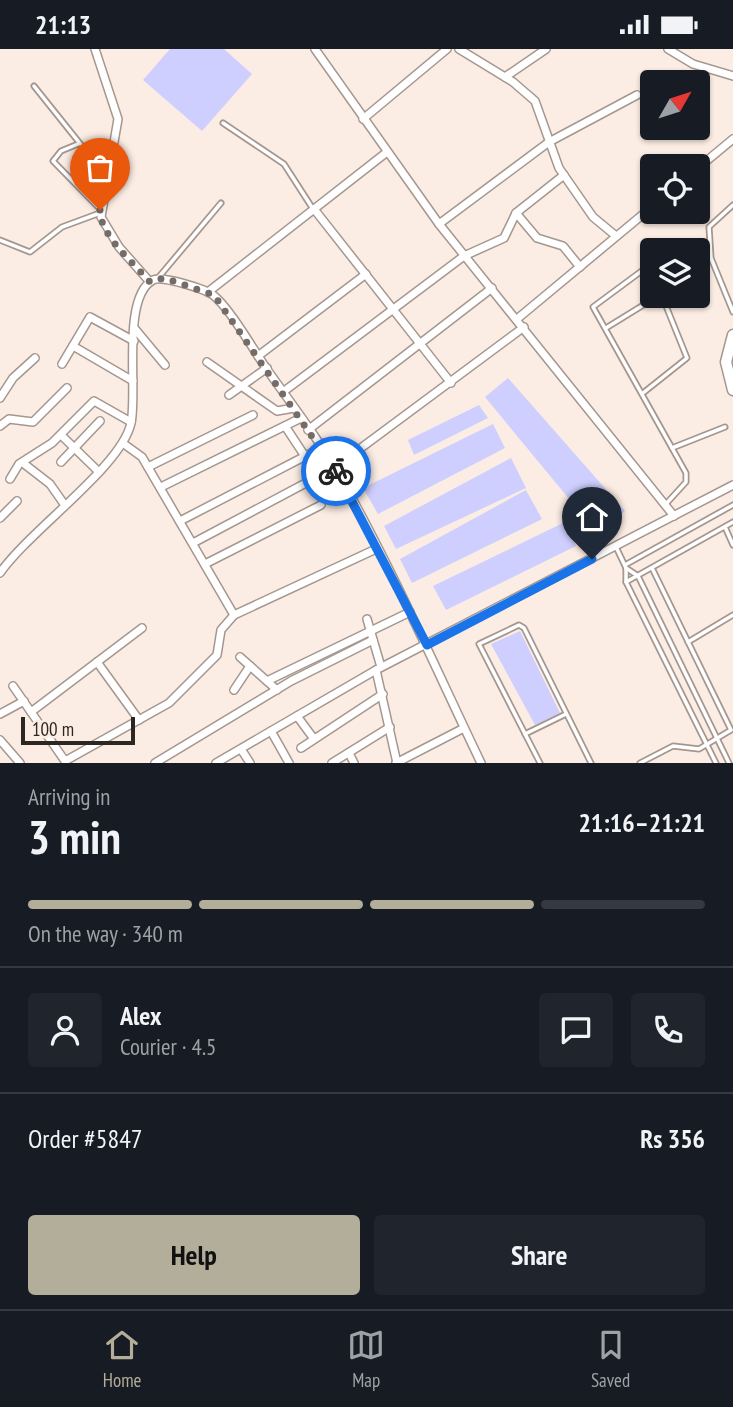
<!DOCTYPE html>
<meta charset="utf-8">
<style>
body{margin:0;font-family:"PT Sans Narrow",sans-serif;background:#20242c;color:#f1f3f6;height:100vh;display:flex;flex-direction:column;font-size:26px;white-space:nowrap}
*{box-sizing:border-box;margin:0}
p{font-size:23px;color:#9ea1a6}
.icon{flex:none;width:38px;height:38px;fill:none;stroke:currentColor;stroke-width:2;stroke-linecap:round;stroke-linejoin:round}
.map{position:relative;height:714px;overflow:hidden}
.drawer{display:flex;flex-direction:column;background:#171b24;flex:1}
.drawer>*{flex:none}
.needle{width:46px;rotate:51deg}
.fabs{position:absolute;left:640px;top:21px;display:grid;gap:14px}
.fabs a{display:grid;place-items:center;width:70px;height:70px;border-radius:7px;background:#171b24;box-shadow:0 2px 5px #0004;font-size:35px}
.scale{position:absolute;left:21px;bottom:18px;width:114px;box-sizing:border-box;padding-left:7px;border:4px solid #2d2724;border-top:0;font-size:19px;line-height:24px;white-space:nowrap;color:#2d2724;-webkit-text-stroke:5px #fcede4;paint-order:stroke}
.pin{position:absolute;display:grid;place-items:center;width:60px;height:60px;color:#fff;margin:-72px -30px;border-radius:50% 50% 50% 0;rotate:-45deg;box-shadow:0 0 7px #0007}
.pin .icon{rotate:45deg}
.courier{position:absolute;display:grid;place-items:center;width:70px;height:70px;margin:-35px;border:5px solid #1a73e8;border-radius:50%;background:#fff;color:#222;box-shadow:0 2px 9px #0007}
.summary em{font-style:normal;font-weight:700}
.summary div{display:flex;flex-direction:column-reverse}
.summary{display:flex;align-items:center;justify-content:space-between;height:119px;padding:0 28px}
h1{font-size:46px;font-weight:700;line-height:52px}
.bar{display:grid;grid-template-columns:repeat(4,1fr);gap:10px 7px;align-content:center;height:84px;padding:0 28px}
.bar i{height:9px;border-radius:5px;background:#363941}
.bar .current{background:#b3ae99}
.bar p{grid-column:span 4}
.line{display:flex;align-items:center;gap:18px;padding:0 28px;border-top:2px solid #363941}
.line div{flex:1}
.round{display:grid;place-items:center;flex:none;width:74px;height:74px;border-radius:7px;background:#20242c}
.button{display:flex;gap:14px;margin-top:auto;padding:14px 28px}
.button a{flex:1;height:80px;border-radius:7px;background:#b3ae99;color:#111;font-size:28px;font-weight:700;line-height:80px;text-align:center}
.button a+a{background:#20242c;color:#f1f3f6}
.status{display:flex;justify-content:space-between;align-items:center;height:49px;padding:0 35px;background:#171b24;direction:ltr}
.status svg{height:19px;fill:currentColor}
.menu{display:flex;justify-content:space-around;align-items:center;height:98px;border-top:2px solid #363941;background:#171b24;font-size:19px;color:#9ea1a6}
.menu a{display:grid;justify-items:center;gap:4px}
.menu .current{color:#b3ae99}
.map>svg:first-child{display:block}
.building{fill:#cecffe}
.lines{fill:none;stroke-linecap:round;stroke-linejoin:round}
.lane-casing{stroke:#a5978f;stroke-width:7}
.street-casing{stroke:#a5978f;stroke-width:10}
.secondary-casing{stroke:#a5978f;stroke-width:13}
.lane{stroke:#fff;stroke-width:3.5}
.street{stroke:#fff;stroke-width:7}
.secondary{stroke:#fff;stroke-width:10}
.done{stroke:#756c67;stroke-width:7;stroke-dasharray:0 12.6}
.route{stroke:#1a73e8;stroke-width:9}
</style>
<div class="status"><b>21:13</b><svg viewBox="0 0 49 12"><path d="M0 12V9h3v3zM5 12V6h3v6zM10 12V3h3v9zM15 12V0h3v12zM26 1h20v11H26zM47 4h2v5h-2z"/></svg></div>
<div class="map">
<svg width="733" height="714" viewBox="0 0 733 714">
<rect width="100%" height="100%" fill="#fcede4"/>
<g class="building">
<path d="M 170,0 L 224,0 L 252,25 L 202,82 L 143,31 Z"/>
<path d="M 508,329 L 625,462 L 598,485 L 485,348 Z"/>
<path d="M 479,356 L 488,369 L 414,406 L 408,391 Z"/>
<path d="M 493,375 L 505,399 L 378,465 L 363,439 Z"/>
<path d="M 511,409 L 526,439 L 396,500 L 384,477 Z"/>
<path d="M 526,441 L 542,470 L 412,534 L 400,510 Z"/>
<path d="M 565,473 L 576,497 L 446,561 L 433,537 Z"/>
<path d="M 520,582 L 560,664 L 535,676 L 491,595 Z"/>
</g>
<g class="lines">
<defs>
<g id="lane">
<path d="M 34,37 L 106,127"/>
<path d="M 223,74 L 284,115 L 313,160"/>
<path d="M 78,95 L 61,102 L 53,112 L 101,161"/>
<path d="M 733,156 L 709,178 L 711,209 L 733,263"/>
<path d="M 0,191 L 30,203 L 62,178 L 100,164"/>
<path d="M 653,225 L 647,218 L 593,258 L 686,424 L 686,433 L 665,456"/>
<path d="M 158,229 L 221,154"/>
<path d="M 606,279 L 658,247"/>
<path d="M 643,344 L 687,309 L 662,247"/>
<path d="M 672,399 L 725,378"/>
<path d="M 725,478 L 733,496"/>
<path d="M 616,498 L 626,519 L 626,533 L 716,714"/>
<path d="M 625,516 L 733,456"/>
<path d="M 626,519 L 638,527 L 729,714"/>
<path d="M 626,533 L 733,473"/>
<path d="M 688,593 L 733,566"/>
<path d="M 525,685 L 566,665"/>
<path d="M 540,714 L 479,595 L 519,576 L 524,579 L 591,714"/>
<path d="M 640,714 L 673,697 L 699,700 L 731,681 L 652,519"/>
</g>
<g id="street">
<path d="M 95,0 L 118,70 L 101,168 L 119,198 L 150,233"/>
<path d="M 315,0 L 439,175 L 674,467"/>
<path d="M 459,0 L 513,33 L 535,52 L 559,119 L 593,168 L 616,187"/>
<path d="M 668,0 L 693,15 L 733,27"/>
<path d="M 505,28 L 546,0"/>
<path d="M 363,70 L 447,0"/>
<path d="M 698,119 L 733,90"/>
<path d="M 314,160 L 451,334"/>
<path d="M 516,164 L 537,189 L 563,197 L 580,218"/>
<path d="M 439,175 L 549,93 L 637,46"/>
<path d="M 208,243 L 387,103"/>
<path d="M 517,270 L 653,157"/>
<path d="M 135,280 L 165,316"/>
<path d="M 73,297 L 133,332"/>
<path d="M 258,307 L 366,225"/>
<path d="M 207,313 L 277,362 L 294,359"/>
<path d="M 62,315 L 90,268 L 134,292"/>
<path d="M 283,343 L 464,207 L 504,189 L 516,164 L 564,126"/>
<path d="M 229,346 L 267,319"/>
<path d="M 0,349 L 13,329 L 35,309"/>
<path d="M 0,377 L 9,370 L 33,373 L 67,339"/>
<path d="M 285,377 L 318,427"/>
<path d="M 308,381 L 492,239"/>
<path d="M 61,386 L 99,423"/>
<path d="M 124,395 L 142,408 L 234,566 L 376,500"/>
<path d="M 61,413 L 100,372"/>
<path d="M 23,414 L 50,435 L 64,455"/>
<path d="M 148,418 L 253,366"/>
<path d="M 10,430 L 19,415 L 52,394 L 94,352 L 131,373"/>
<path d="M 161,438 L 301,369"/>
<path d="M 0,469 L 17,452"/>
<path d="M 180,472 L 321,399"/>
<path d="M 193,494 L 334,419 L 524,278"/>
<path d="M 205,515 L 321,456"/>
<path d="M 0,524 C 30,481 122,417 131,374 C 138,342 121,248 153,231 C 161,226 205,240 213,246 C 229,258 253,300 266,319 C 292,356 321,393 343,433 C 394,524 436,620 481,714"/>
<path d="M 367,570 L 381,618"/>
<path d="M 240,608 L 277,641"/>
<path d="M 97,613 L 139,671"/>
<path d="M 267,632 L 410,563"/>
<path d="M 13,637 L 65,712 L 169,654 L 217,606 L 221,581 L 234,566"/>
<path d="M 234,641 L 250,617"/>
<path d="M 31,663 L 142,579"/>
<path d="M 0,665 L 24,652"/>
<path d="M 297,667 L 314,690"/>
<path d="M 271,682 L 289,714"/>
<path d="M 0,691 L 20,714"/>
<path d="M 301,699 L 383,645"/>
<path d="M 241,700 L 250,714"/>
<path d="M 349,704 L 354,714"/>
<path d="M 155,714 L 291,632 L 373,591"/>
<path d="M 216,714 L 376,621"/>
<path d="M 332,714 L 390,678"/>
<path d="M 396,714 L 464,679"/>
<path d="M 397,714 L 376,621 L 733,436"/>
</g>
<path id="secondary" d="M 733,286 L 726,313 L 733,341"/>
</defs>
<use href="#lane" class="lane-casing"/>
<use href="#street" class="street-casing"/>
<use href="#secondary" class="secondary-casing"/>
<use href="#lane" class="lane"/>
<use href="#street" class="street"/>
<use href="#secondary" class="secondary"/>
</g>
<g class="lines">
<path class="done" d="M 100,161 C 100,187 134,214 150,233 L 164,229 L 214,246 L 336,422"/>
<path class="route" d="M 336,422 L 427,596 L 592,510"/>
</g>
</svg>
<div class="fabs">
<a><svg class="needle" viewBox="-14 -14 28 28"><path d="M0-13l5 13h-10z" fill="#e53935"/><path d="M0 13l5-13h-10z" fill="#9ea1a6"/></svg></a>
<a><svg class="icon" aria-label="locate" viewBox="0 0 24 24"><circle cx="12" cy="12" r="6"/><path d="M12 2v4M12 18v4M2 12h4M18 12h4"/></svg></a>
<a><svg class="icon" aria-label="layers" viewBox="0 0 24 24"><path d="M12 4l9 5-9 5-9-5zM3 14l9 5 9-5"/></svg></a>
</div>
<div class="scale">100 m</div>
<div class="pin" style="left:100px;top:161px;background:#ea580c"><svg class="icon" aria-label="bag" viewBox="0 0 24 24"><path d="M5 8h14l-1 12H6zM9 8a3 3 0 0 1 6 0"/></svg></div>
<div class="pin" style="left:592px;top:510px;background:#1f2937"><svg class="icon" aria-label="home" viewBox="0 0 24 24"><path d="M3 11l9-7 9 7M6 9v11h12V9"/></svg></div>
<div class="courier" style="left:336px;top:422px"><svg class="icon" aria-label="bike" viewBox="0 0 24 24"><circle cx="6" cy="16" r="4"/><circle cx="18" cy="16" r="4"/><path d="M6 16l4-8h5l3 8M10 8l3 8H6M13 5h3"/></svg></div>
</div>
<section class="drawer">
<div class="summary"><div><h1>3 min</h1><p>Arriving in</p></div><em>21:16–21:21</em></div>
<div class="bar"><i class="current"></i><i class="current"></i><i class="current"></i><i></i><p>On the way · 340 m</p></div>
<div class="line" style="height:126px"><a class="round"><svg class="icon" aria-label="person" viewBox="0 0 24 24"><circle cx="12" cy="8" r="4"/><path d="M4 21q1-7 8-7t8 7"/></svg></a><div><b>Alex</b><p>Courier · 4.5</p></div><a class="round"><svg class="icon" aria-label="chat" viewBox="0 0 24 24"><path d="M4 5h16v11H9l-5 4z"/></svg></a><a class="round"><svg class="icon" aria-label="phone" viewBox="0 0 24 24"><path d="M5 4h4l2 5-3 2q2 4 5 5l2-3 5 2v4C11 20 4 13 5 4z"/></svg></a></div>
<div class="line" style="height:91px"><div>Order #5847</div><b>Rs 356</b></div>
<div class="button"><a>Help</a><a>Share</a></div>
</section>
<nav class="menu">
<a class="current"><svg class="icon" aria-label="home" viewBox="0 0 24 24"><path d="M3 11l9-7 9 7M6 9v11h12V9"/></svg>Home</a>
<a><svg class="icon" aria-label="map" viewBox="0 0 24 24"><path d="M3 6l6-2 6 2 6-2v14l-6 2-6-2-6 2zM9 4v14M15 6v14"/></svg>Map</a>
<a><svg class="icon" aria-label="saved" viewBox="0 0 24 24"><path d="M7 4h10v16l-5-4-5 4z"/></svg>Saved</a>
</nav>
